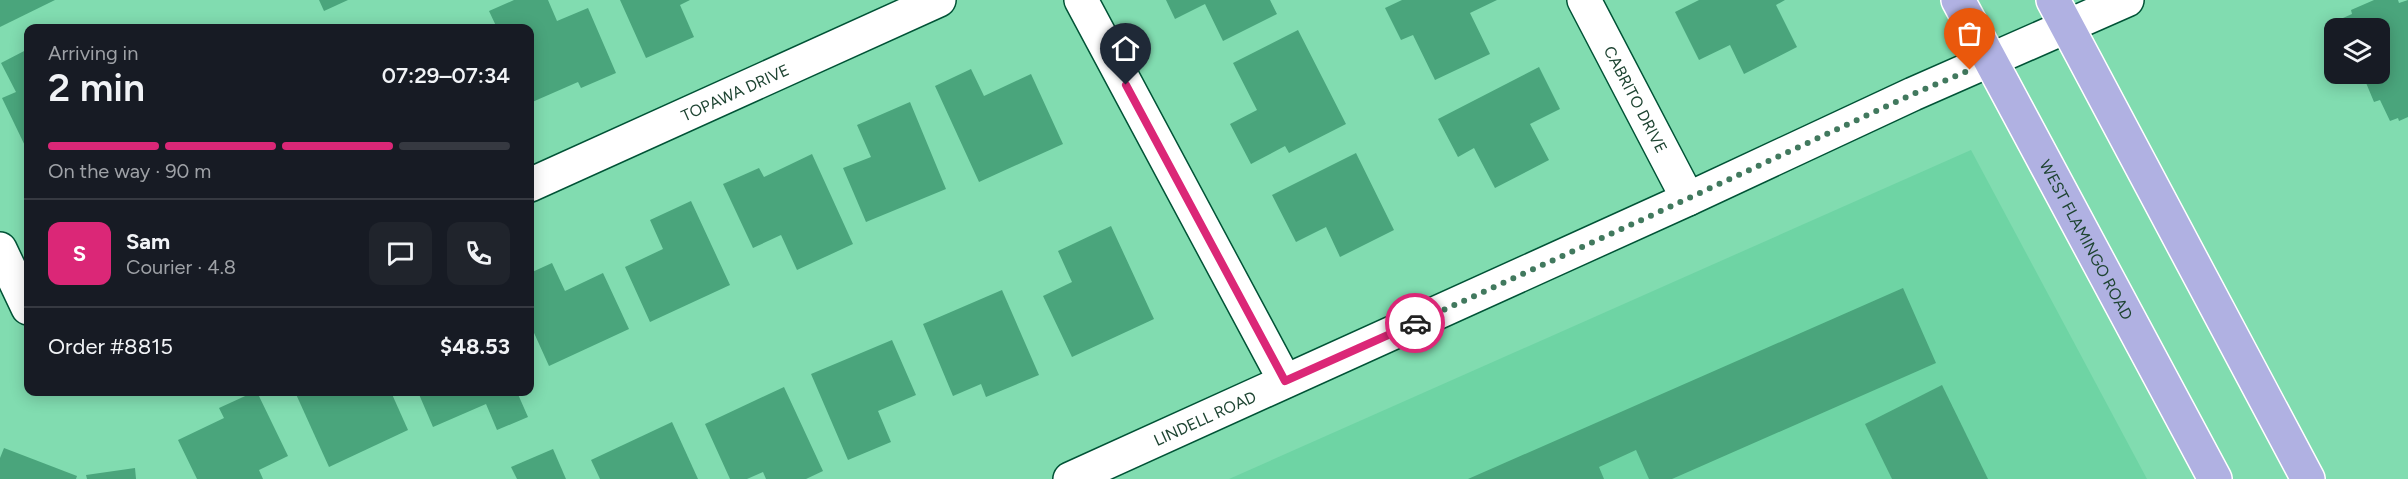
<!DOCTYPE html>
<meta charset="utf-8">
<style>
body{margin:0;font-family:Figtree,sans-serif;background:#20242c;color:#f1f3f6;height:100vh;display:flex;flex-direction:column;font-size:22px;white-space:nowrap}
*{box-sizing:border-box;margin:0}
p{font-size:20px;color:#9ea1a6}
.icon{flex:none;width:33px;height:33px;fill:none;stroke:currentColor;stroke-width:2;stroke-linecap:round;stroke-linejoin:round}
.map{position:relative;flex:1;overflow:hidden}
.sheet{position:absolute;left:24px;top:24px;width:510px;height:372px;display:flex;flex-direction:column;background:#171b24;border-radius:12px;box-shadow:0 3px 15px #0003}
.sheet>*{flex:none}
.controls{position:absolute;left:2324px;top:18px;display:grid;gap:12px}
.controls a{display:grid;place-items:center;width:66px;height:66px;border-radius:12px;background:#171b24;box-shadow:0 3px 15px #0003;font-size:30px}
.pin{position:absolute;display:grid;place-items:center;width:51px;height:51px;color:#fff;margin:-62px -26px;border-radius:50% 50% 50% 0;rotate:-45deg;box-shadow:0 0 6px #0007}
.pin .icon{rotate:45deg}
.courier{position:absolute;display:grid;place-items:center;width:60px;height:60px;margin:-30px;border:4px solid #db2777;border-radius:50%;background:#fff;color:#222;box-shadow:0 2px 8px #0007}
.overview em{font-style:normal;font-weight:600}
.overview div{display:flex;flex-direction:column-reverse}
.overview{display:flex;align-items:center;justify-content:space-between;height:102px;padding:0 24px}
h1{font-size:39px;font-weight:600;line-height:45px}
.bar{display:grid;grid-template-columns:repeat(4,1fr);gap:9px 6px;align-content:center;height:72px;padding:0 24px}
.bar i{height:8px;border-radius:4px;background:#363941}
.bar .current{background:#db2777}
.bar p{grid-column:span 4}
.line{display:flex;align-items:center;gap:15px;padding:0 24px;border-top:2px solid #363941}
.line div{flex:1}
.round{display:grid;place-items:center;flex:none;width:63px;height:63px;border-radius:12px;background:#20242c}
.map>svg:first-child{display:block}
.built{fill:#6ed4a4}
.building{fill:#4aa57c}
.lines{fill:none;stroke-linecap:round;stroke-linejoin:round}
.street-casing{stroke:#005336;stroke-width:36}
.secondary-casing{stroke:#005336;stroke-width:36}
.primary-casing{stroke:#fff;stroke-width:36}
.street{stroke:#fff;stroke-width:33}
.secondary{stroke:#fff;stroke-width:33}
.primary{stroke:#b0b1e2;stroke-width:33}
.done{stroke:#41795e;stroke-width:6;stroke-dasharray:0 10.8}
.route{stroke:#db2777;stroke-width:8}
.labels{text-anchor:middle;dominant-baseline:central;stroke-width:5;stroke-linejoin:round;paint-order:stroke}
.street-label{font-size:16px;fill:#1e4432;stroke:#c7f2db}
</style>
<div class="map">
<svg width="2408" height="479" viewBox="0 0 2408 479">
<rect width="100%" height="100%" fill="#81dcb0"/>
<path class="built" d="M 1971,150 L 2147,479 L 1229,479 Z"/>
<g class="building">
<path d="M 0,0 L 55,0 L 0,27 Z"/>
<path d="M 319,0 L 348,0 L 324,11 Z"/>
<path d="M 514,0 L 548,0 L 557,21 L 588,8 L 616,73 L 581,88 L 578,82 L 530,103 L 530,28 L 497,28 L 489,11 Z"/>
<path d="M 620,0 L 690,0 L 680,5 L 694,37 L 646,58 Z"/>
<path d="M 1166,0 L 1270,0 L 1277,14 L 1223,41 L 1205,4 L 1175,19 Z"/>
<path d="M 1402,0 L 1497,0 L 1470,13 L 1490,54 L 1435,80 L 1413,35 L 1401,40 L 1385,8 Z"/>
<path d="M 1699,0 L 1785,0 L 1776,5 L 1797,47 L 1744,74 L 1730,45 L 1699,60 L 1675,12 Z"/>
<path d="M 2374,0 L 2398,0 L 2399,3 L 2408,0 L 2408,117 L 2399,121 L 2398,118 L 2390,121 L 2380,100 L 2374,102 L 2364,78 L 2371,74 L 2379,74 L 2379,28 L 2348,28 L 2343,18 L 2352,14 L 2351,10 Z"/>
<path d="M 1298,30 L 1346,124 L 1289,153 L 1285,146 L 1251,164 L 1230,124 L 1257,110 L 1233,63 Z"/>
<path d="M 28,49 L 28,152 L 2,98 L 16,92 L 1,63 Z"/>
<path d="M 1539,67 L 1560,109 L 1530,124 L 1549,160 L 1495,188 L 1474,148 L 1458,157 L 1438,119 Z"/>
<path d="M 971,69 L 984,96 L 1031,74 L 1063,144 L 979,182 L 935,86 Z"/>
<path d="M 910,102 L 946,189 L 866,222 L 843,168 L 871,157 L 857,125 Z"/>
<path d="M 1356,153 L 1394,230 L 1340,257 L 1326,227 L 1296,242 L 1272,195 Z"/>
<path d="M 812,154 L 853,244 L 797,270 L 781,235 L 753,248 L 723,184 L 759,168 L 764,177 Z"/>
<path d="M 691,201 L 730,285 L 650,322 L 625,267 L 663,249 L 650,220 Z"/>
<path d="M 1111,226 L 1154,319 L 1072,357 L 1043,296 L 1072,282 L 1058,251 Z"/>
<path d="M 552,263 L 565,291 L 603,273 L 629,329 L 549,366 L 530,324 L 530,273 Z"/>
<path d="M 1903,288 L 1936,363 L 1672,479 L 1649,479 L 1636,450 L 1599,467 L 1604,479 L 1468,479 Z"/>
<path d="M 1002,290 L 1039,375 L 986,397 L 981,384 L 953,396 L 923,324 Z"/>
<path d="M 892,340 L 916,395 L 878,411 L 891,442 L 848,460 L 811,374 Z"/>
<path d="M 1942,385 L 1988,479 L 1892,479 L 1865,424 Z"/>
<path d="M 784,387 L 823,471 L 806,479 L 766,479 L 763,472 L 747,479 L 730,479 L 705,424 Z"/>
<path d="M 254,392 L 257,392 L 288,456 L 259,470 L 263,479 L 197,479 L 178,440 L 224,418 L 219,408 Z"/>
<path d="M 295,392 L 391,392 L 408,430 L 329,467 Z"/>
<path d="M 418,392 L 517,392 L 528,417 L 497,430 L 486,404 L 433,427 Z"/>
<path d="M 672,422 L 698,479 L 600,479 L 591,460 Z"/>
<path d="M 4,448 L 77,476 L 76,479 L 0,479 L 0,458 Z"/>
<path d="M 553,449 L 566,479 L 517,479 L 511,467 Z"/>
<path d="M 135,468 L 136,479 L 87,479 L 86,475 Z"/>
</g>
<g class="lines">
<defs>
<g id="street">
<path id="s1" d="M 1584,0 L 1688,199"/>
<path id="s2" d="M 530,185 L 939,0"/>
<path d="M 0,249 L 28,308"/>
</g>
<g id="secondary">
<path d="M 1081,0 L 1285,381"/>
<path id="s3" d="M 1070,479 L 1688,199 L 1913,94 L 2127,0"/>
</g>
<g id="primary">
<path id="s4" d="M 1958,0 L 2215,479"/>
<path d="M 2053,0 L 2308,479"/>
</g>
</defs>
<use href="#street" class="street-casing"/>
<use href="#secondary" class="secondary-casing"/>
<use href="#primary" class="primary-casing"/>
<use href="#street" class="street"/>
<use href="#secondary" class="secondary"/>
<use href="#primary" class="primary"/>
</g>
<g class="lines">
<path class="done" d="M 1415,323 L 1648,217 L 1913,94 L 1970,70"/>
<path class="route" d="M 1126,85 L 1285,381 L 1415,323"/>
</g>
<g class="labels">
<g class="street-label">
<text stroke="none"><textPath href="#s2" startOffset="225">TOPAWA DRIVE</textPath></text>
<text stroke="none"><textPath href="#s1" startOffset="112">CABRITO DRIVE</textPath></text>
<text stroke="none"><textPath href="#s4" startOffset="272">WEST FLAMINGO ROAD</textPath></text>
<text stroke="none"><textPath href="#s3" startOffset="148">LINDELL ROAD</textPath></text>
</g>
</g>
</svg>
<div class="controls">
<a><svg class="icon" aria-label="layers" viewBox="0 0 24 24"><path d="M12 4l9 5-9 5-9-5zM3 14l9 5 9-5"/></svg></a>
</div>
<div class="pin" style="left:1970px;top:70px;background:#ea580c"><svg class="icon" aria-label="bag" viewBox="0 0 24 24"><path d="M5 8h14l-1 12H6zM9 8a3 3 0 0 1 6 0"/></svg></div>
<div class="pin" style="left:1126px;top:85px;background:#1f2937"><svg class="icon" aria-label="home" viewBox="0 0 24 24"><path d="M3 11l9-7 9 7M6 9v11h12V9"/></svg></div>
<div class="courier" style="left:1415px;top:323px"><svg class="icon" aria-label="car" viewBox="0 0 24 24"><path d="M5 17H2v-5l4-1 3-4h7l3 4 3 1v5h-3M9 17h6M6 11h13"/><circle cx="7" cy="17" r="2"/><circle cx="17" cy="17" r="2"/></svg></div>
<section class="sheet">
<div class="overview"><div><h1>2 min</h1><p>Arriving in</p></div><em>07:29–07:34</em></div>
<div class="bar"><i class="current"></i><i class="current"></i><i class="current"></i><i></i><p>On the way · 90 m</p></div>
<div class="line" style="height:108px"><b class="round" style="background:#db2777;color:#fff">S</b><div><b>Sam</b><p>Courier · 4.8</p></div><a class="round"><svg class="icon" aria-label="chat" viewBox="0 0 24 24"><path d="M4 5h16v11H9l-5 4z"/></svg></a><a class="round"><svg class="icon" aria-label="phone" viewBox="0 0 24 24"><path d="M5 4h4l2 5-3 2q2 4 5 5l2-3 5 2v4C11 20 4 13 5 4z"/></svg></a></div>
<div class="line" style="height:78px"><div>Order #8815</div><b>$48.53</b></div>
</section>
</div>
